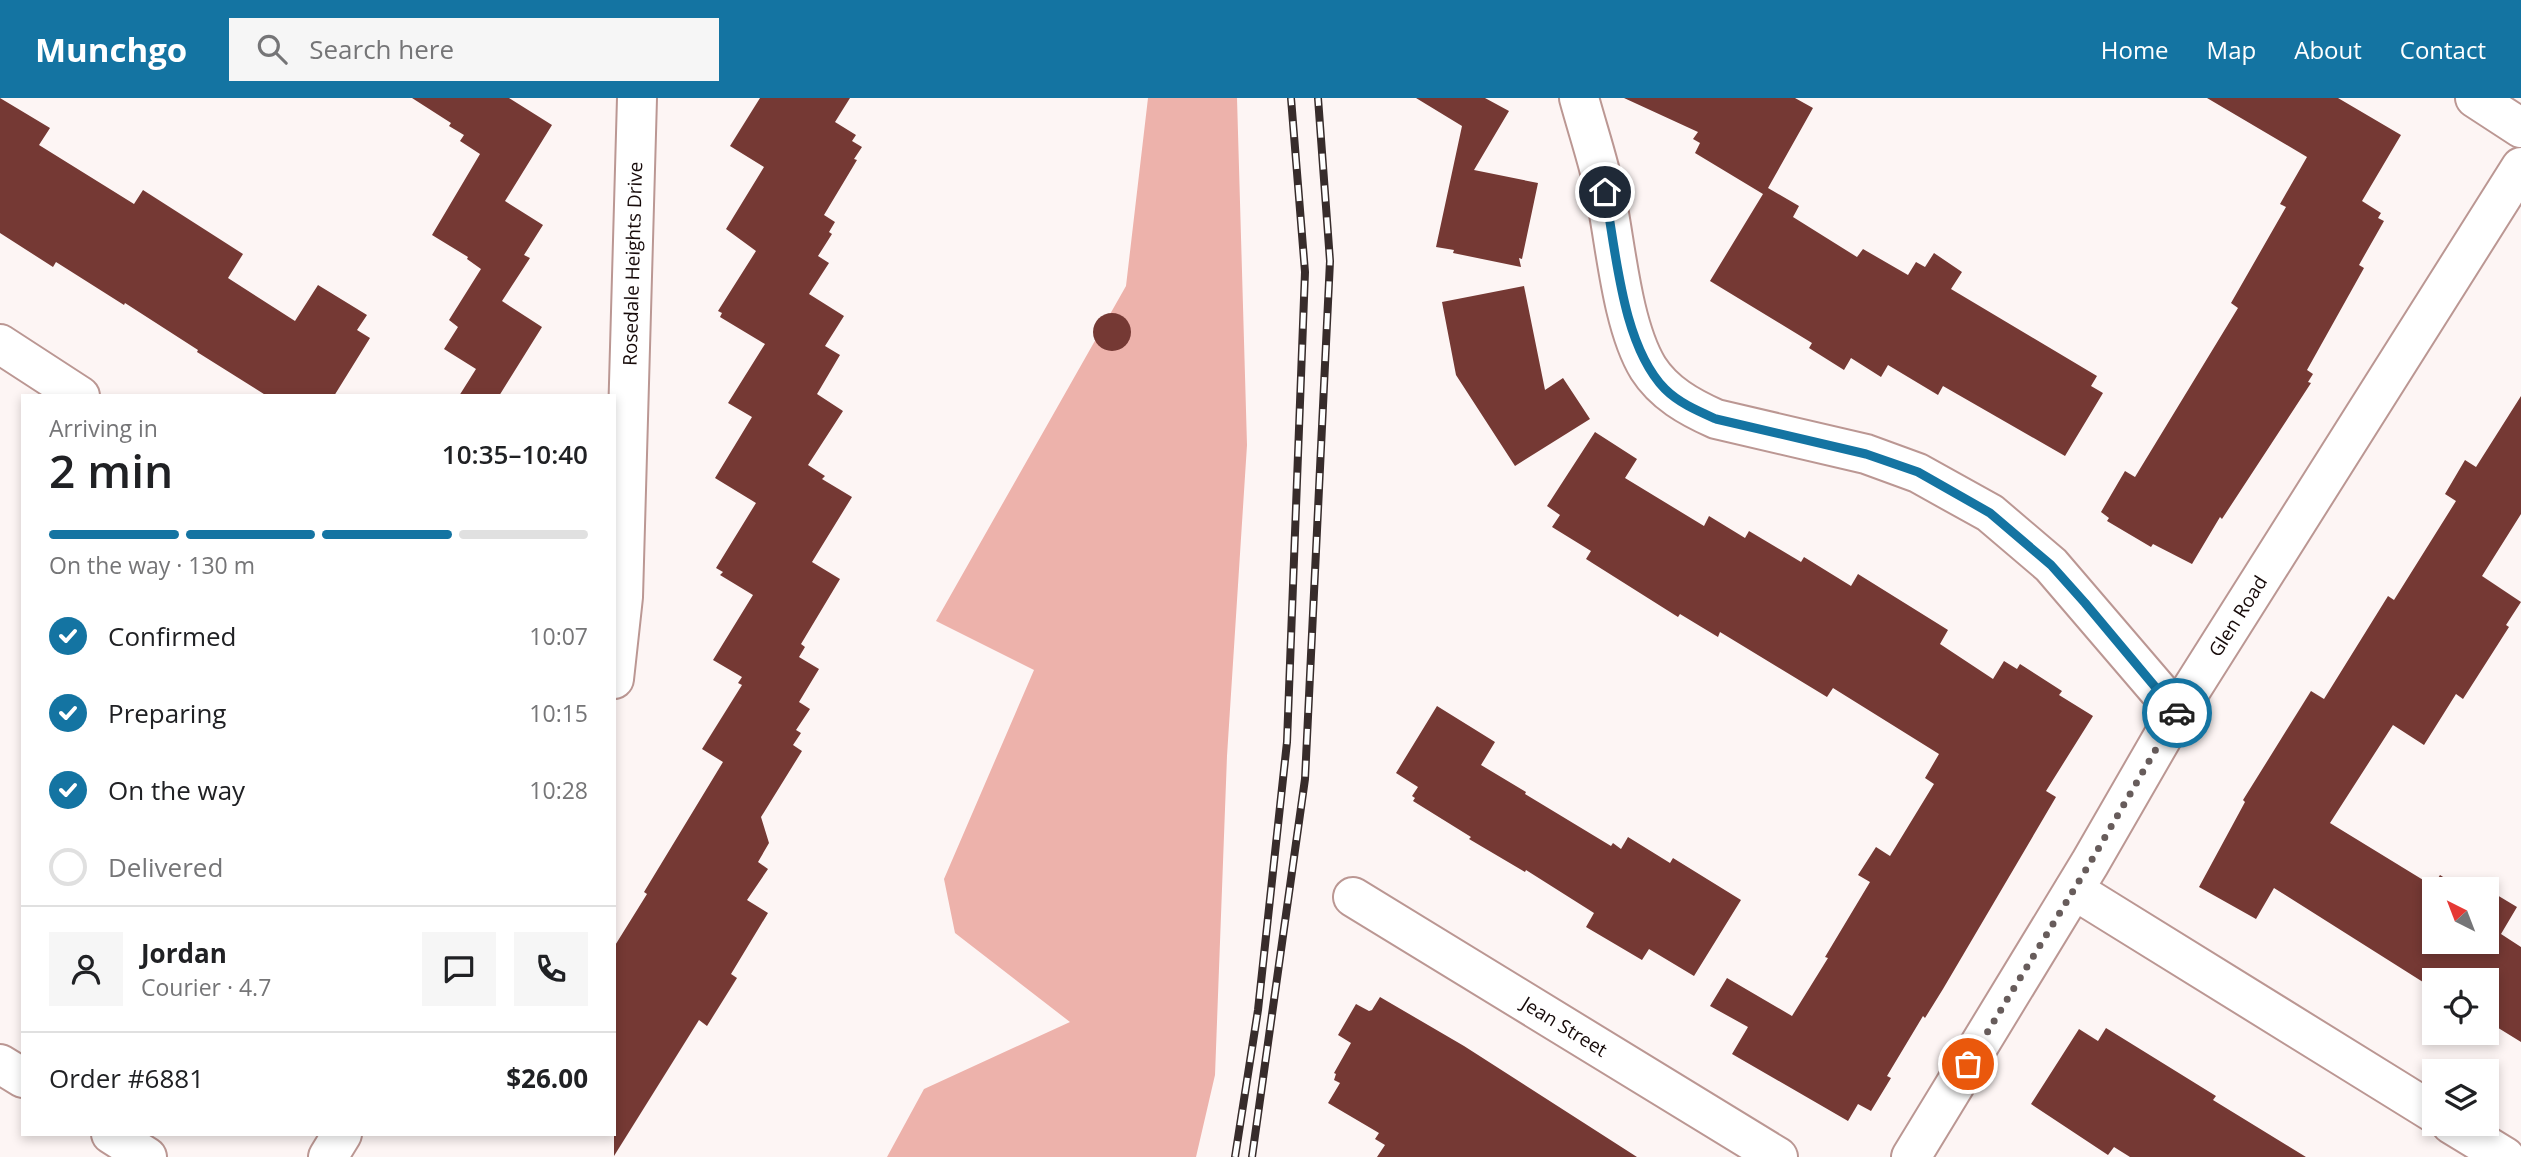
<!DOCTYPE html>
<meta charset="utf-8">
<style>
body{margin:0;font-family:"Open Sans",sans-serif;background:#f6f6f6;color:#202124;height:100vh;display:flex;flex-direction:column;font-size:26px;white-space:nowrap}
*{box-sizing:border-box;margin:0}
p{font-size:23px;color:#757577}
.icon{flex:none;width:38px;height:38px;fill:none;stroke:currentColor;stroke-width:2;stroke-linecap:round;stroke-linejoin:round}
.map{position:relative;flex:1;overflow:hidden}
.side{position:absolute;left:21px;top:296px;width:595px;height:742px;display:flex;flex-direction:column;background:#fff;border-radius:0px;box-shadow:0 4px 10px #0003}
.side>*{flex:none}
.needle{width:46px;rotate:318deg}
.buttons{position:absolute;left:2422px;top:779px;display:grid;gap:14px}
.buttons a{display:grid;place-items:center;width:77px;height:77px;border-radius:0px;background:#fff;box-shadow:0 4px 10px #0003;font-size:35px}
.pin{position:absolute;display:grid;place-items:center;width:60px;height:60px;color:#fff;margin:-30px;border:4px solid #fff;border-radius:50%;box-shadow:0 2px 7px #0007}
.courier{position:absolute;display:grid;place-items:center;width:70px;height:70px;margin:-35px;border:5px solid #1474a2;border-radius:50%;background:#fff;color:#222;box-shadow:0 2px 9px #0007}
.head em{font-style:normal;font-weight:600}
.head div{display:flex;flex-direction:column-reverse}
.head{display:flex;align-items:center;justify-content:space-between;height:119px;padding:0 28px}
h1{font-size:46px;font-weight:600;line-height:52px}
.bar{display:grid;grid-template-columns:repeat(4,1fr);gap:10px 7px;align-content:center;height:84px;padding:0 28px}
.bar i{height:9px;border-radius:5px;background:#e0e0e0}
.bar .selected{background:#1474a2}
.bar p{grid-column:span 4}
.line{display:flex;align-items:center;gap:18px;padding:0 28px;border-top:2px solid #e0e0e0}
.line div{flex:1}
.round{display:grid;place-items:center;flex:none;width:74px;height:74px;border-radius:0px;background:#f6f6f6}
ol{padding:0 28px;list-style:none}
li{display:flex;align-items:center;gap:21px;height:77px}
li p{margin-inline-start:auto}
li .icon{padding:7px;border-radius:50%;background:#1474a2;color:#fff;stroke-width:4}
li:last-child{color:#757577}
li i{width:38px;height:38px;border:4px solid #e0e0e0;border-radius:50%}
header{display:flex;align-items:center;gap:42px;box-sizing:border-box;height:98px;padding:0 35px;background:#1474a2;color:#fff}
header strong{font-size:33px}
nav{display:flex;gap:38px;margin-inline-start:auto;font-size:24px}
.search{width:490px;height:63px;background:#f6f6f6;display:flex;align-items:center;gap:18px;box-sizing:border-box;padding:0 24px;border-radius:0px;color:#757577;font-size:26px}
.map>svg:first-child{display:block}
.green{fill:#edb2ab}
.building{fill:#753934}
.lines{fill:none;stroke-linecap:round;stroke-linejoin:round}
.street-casing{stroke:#bb9793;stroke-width:42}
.street{stroke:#fff;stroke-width:38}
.rail-casing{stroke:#372c2b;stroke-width:8}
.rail{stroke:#fff;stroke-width:5;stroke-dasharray:16;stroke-linecap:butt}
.done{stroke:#675c5b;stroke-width:7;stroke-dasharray:0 12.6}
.route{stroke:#1474a2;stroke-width:9}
.labels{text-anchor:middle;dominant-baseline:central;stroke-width:7;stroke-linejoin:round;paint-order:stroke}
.street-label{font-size:19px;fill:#160a09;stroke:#fff}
</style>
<header>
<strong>Munchgo</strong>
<div class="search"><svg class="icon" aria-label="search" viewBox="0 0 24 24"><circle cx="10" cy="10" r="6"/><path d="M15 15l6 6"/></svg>Search here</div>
<nav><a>Home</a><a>Map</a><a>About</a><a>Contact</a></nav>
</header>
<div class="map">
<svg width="2521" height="1059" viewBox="0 0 2521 1059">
<rect width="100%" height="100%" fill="#fdf5f4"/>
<path class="green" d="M 1148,0 L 1237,0 L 1247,347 L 1227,658 L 1215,977 L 1196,1059 L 887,1059 L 924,991 L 1070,924 L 955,835 L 944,781 L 1034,572 L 936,523 L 1126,188 Z"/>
<g class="building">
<path d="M 0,0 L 50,30 L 39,47 L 134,106 L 143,92 L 243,156 L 228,180 L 295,223 L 318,187 L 367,217 L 357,232 L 370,240 L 334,298 L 267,298 L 197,254 L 198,252 L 125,205 L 124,207 L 56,164 L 53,169 L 0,135 Z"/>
<path d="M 412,0 L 509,0 L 552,27 L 505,103 L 543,127 L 524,157 L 530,160 L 502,203 L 542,229 L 499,298 L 459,298 L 476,271 L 444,251 L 458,229 L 449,222 L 481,171 L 467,161 L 468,159 L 432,137 L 480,56 L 460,43 L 464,37 L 449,28 L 451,25 Z"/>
<path d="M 760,0 L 850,0 L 835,24 L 856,37 L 852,43 L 862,49 L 854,61 L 857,62 L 824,117 L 835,124 L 829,134 L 832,136 L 818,158 L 829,165 L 809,196 L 844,218 L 825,248 L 840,257 L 817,296 L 843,313 L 808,367 L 825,378 L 822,381 L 852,399 L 812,464 L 840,481 L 801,546 L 805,549 L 799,559 L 819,571 L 799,604 L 810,611 L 796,632 L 801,635 L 793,647 L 802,653 L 761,719 L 769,745 L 758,764 L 768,771 L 747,802 L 768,815 L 731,876 L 737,880 L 707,928 L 699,922 L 614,1058 L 614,849 L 647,796 L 644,794 L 723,664 L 702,651 L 742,587 L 738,585 L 742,579 L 713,562 L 753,497 L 720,477 L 723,474 L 716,470 L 756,405 L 715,380 L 752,319 L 728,305 L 765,246 L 720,219 L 722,215 L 718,213 L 756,153 L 726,131 L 764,69 L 730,48 Z"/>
<path d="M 1416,0 L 1485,0 L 1509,13 L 1474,72 L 1538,85 L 1522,161 L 1519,160 L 1521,169 L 1453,155 L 1454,152 L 1436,149 L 1462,28 Z"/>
<path d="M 1624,0 L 1795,0 L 1813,10 L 1768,90 L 1799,108 L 1793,119 L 1857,159 L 1863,151 L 1908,177 L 1916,164 L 1925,169 L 1934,155 L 1962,174 L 1951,191 L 2097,278 L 2091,288 L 2103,295 L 2065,358 L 1943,288 L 1938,297 L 1888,267 L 1881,279 L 1851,260 L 1844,272 L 1809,250 L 1812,245 L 1710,183 L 1763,96 L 1695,55 L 1700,45 L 1693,41 L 1698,34 Z"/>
<path d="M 2207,0 L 2338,0 L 2401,37 L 2362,103 L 2381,115 L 2378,120 L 2384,123 L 2359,167 L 2364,170 L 2307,272 L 2313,276 L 2308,284 L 2311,285 L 2222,421 L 2220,419 L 2192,466 L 2153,446 L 2151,449 L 2107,423 L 2109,420 L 2101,414 L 2125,373 L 2135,379 L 2238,210 L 2231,205 L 2286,109 L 2280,106 L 2307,59 Z"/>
<path d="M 1524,188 L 1545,292 L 1563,280 L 1590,321 L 1515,368 L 1456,277 L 1442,204 Z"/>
<circle cx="1112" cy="234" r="19"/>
<path d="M 2521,298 L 2521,416 L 2482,478 L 2521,504 L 2506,527 L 2509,529 L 2463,601 L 2456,596 L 2424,647 L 2393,627 L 2330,725 L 2433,788 L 2440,777 L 2462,791 L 2434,791 L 2434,844 L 2487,844 L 2487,791 L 2517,809 L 2501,836 L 2521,849 L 2521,944 L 2487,923 L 2487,882 L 2434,882 L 2434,891 L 2274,790 L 2256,821 L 2199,789 L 2245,704 L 2243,702 L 2311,593 L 2324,601 L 2388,498 L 2394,502 L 2456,403 L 2445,396 L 2465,362 L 2476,369 Z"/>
<path d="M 1595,334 L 1637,361 L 1625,380 L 1704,428 L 1709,418 L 1745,440 L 1749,433 L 1801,464 L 1804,459 L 1851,488 L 1858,476 L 1948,532 L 1940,546 L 1993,581 L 2004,563 L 2017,571 L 2020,566 L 2062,593 L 2059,597 L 2093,618 L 2046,693 L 2056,699 L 1943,891 L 1925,920 L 1923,918 L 1887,978 L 1891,980 L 1871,1013 L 1858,1006 L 1848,1023 L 1732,956 L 1748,929 L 1710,908 L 1727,880 L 1792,918 L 1828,860 L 1825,859 L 1870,784 L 1858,777 L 1876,749 L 1890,758 L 1934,686 L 1925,680 L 1939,656 L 1833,590 L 1827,599 L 1720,534 L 1718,539 L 1680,516 L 1678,519 L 1586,461 L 1591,453 L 1552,429 L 1560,417 L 1547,408 Z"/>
<path d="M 1437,608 L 1495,644 L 1481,667 L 1526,694 L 1525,696 L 1611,748 L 1613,745 L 1621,751 L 1628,739 L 1670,765 L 1673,760 L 1741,802 L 1694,878 L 1649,851 L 1642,862 L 1586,829 L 1594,815 L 1526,772 L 1525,774 L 1469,741 L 1471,739 L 1413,703 L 1415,700 L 1412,698 L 1418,689 L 1396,675 Z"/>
<path d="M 1380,899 L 1464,948 L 1637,1059 L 1377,1059 L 1385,1047 L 1375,1041 L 1379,1035 L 1328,1005 L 1340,985 L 1334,982 L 1336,976 L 1334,975 L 1351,945 L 1338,937 L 1356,906 L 1369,913 L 1372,912 Z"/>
<path d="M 2106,930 L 2216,998 L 2213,1002 L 2306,1059 L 2130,1059 L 2114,1049 L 2108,1057 L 2031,1006 L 2079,931 L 2098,943 Z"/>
</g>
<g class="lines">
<defs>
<g id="street">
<path d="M 1579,0 C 1588,33 1599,65 1606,99 C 1616,149 1622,227 1648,270 C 1664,295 1689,309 1716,321 L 1866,356 L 1918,375 L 1990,415 L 2051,467 L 2177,614"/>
<path d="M 2475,0 L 2521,30"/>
<path d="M 0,246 L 80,298"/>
<path id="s1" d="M 614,581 L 623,499 L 637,0"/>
<path d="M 2074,792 L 2434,1015"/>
<path id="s2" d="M 1353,799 L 1778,1059"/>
<path d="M 0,966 L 23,980"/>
<path d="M 2451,1026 L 2505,1059"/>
<path d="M 111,1036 L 147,1059"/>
<path d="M 328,1059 L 342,1036"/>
<path id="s3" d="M 1911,1059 L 2090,765 L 2177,614 L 2521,69"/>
</g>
</defs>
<use href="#street" class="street-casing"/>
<use href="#street" class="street"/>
<defs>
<g id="rail">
<path d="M 1235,1059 L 1258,912 L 1287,644 L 1305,174 L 1291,0"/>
<path d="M 1252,1059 L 1305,681 L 1330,163 L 1318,0"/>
</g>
</defs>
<use href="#rail" class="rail-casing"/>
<use href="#rail" class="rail"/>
</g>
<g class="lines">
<path class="done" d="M 1968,966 L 2090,765 L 2177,615"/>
<path class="route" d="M 1605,94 C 1616,153 1622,247 1665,291 C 1679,305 1698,313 1716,321 L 1866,356 L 1918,374 L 1990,415 L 2051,467 L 2085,505 L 2177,615"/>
</g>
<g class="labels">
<g class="street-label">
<text stroke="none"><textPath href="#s1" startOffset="416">Rosedale Heights Drive</textPath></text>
<text stroke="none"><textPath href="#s3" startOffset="632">Glen Road</textPath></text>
<text stroke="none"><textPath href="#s2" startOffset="248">Jean Street</textPath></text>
</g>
</g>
</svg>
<div class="buttons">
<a><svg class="needle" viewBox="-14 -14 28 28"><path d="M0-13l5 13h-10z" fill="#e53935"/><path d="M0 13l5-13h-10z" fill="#757577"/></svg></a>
<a><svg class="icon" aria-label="locate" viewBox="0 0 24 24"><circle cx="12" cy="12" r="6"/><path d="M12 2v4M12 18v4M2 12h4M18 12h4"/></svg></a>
<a><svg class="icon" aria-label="layers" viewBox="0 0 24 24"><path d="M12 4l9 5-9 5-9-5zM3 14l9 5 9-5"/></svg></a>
</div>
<div class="pin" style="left:1968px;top:966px;background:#ea580c"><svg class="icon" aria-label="bag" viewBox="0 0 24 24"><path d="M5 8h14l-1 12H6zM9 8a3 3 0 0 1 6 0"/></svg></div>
<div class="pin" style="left:1605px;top:94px;background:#1f2937"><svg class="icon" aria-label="home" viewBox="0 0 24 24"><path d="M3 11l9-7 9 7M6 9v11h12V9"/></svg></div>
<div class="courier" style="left:2177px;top:615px"><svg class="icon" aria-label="car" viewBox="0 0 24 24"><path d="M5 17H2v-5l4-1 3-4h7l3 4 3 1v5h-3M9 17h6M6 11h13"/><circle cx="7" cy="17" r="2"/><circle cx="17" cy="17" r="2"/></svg></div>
<section class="side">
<div class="head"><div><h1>2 min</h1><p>Arriving in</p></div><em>10:35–10:40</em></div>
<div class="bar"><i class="selected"></i><i class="selected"></i><i class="selected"></i><i></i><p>On the way · 130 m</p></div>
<ol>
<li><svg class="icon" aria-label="check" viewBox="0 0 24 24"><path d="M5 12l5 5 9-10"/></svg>Confirmed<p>10:07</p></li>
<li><svg class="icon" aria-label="check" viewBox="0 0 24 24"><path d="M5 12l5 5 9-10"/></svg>Preparing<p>10:15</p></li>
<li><svg class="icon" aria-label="check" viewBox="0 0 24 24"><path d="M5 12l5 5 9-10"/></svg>On the way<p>10:28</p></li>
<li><i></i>Delivered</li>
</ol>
<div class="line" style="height:126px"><a class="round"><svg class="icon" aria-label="person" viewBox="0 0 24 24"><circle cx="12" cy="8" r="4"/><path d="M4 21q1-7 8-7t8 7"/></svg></a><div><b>Jordan</b><p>Courier · 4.7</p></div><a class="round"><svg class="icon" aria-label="chat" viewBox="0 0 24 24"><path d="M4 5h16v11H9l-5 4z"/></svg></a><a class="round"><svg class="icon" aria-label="phone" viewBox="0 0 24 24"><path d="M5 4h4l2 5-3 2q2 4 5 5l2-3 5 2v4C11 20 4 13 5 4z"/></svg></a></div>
<div class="line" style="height:91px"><div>Order #6881</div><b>$26.00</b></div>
</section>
</div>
